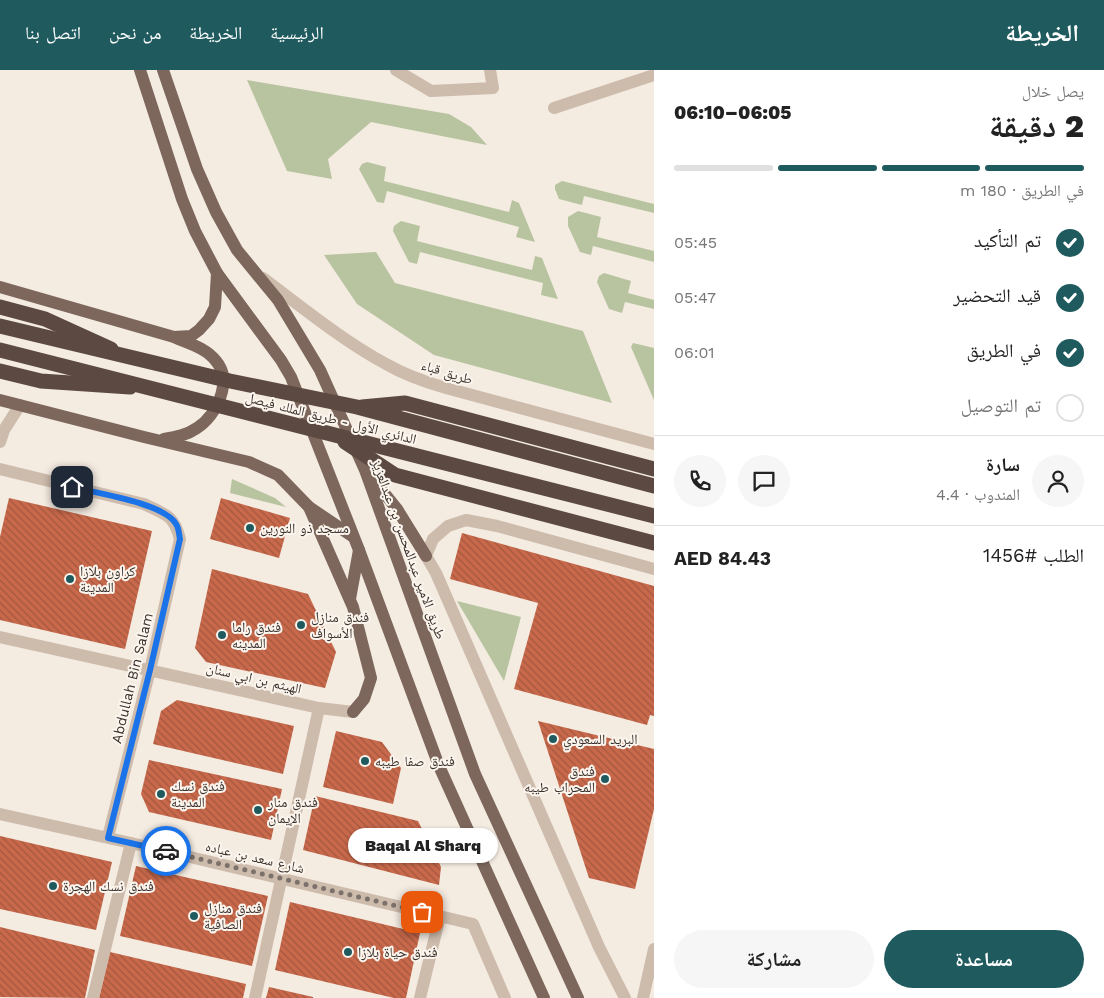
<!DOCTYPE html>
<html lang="ar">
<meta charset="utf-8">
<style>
body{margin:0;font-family:"Work Sans","Noto Naskh Arabic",sans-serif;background:#f6f6f6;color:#222;direction:rtl;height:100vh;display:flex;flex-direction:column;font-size:19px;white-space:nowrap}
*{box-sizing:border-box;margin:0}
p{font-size:16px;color:#767676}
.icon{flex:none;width:28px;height:28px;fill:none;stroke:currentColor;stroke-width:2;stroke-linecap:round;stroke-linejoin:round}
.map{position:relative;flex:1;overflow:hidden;direction:ltr}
.side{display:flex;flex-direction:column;background:#fff;width:450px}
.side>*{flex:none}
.pin{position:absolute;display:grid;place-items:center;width:42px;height:42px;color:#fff;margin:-21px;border-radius:10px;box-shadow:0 2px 8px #0006}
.courier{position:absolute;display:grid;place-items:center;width:50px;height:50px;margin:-25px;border:4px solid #1a73e8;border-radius:50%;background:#fff;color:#222;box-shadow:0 1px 6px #0007}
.bubble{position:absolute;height:35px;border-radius:18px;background:#fff;box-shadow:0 1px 4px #0004;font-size:16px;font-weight:800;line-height:35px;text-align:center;direction:rtl}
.overview em{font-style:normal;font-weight:800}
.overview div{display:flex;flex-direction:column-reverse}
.overview{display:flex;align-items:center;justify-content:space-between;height:85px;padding:0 20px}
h1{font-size:32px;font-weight:800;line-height:38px}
.bar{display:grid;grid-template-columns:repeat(4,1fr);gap:8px 5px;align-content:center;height:60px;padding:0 20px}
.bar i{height:6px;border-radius:4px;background:#e0e0e0}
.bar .on{background:#1f5a5e}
.bar p{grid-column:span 4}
.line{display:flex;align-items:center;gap:12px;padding:0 20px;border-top:1px solid #e0e0e0}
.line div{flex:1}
.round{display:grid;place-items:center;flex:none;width:52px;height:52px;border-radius:26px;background:#f6f6f6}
ol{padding:0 20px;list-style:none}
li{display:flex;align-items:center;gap:15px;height:55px}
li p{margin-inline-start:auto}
li .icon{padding:5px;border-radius:50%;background:#1f5a5e;color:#fff;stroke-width:4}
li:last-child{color:#767676}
li i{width:28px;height:28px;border:2px solid #e0e0e0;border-radius:50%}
.button{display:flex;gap:10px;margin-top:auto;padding:10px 20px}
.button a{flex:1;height:58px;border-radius:30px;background:#1f5a5e;color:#fff;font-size:20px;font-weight:800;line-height:58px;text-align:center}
.button a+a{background:#f6f6f6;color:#222}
header{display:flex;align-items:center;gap:30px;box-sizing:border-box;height:70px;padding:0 25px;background:#1f5a5e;color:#fff}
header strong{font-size:24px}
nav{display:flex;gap:28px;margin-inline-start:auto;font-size:18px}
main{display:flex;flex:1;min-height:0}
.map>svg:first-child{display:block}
.grass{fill:#b8c4a0}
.building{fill:url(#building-back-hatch)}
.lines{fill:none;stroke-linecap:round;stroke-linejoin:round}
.minor{stroke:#cdbbac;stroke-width:12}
.major{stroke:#7d675c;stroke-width:12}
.highway{stroke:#5c4a42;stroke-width:15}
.highway-bridge{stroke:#5c4a42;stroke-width:15}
.done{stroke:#7c716b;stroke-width:5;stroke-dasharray:0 9}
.route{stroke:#1a73e8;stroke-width:6}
.poi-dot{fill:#1f5a5e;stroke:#fbf5ee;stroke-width:2}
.labels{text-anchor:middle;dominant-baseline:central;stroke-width:4;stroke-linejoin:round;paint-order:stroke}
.street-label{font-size:14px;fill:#3b302b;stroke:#fbf5ee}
.poi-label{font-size:14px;fill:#3b302b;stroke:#fbf5ee;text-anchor:start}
</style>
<header>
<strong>الخريطة</strong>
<nav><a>الرئيسية</a><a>الخريطة</a><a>من نحن</a><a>اتصل بنا</a></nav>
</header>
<main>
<section class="side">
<div class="overview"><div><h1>2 دقيقة</h1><p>يصل خلال</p></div><em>06:05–06:10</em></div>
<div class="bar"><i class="on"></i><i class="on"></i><i class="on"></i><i></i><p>في الطريق · 180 m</p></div>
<ol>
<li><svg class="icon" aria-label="check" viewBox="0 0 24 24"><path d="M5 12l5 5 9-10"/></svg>تم التأكيد<p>05:45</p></li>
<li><svg class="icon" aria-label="check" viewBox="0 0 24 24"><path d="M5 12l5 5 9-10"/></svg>قيد التحضير<p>05:47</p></li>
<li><svg class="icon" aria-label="check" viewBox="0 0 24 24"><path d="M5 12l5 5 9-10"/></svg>في الطريق<p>06:01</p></li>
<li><i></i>تم التوصيل</li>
</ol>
<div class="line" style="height:90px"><a class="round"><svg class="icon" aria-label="person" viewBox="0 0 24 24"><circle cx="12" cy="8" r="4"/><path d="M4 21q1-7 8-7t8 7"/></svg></a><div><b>سارة</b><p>المندوب · 4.4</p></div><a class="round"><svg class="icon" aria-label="chat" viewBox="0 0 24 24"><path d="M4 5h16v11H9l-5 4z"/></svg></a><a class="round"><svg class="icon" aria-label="phone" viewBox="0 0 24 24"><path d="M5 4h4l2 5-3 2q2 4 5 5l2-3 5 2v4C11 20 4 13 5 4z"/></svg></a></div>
<div class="line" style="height:65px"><div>الطلب #1456</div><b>AED 84.43</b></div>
<div class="button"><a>مساعدة</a><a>مشاركة</a></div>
</section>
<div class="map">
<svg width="654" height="928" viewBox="0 0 654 928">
<defs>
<pattern id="building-back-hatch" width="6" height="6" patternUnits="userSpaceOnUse" patternTransform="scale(1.25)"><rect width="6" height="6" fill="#c8694b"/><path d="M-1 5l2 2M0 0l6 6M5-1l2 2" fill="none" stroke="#a4573f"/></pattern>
</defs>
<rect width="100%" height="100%" fill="#f4ebe1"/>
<g class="grass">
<path d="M 247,10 L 449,44 L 471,57 L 487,75 L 371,52 L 328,89 L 332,109 L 287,101 Z"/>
<path d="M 367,92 L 386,97 L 384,111 L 509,142 L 512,130 L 519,133 L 535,172 L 516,167 L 519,157 L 387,121 L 384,133 L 377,132 L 359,99 L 362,94 Z"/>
<path d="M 562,111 L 654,134 L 654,143 L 584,126 L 582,135 L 559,129 L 555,119 L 555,115 Z"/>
<path d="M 578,141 L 601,147 L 597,167 L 654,181 L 654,192 L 593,176 L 591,185 L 580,182 L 568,156 L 568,147 Z"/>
<path d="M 401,151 L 420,156 L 417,171 L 532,200 L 535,186 L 542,188 L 558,229 L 541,225 L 543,213 L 420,182 L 417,194 L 409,192 L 393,161 L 394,156 Z"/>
<path d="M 376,182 L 395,213 L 583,261 L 612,333 L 434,285 L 357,234 L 324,185 Z"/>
<path d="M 604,203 L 631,211 L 628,223 L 654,230 L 654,239 L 625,232 L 622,243 L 609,239 L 597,212 L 599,206 Z"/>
<path d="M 633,273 L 654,278 L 654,330 L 631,277 Z"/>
<path d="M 232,409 L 275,428 L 286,437 L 230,423 Z"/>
<path d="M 457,531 L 521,547 L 504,611 Z"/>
</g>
<g class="building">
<path d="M 9,428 L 152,461 L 125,579 L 0,550 L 0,467 Z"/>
<path d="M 221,428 L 290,448 L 279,488 L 210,469 Z"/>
<path d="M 462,463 L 654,516 L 654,646 L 650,645 L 647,655 L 514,619 L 538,533 L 450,509 Z"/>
<path d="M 212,499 L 308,524 L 336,582 L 325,618 L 206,592 L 195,578 Z"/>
<path d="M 177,630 L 294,656 L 283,704 L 153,674 L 161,641 Z"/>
<path d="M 538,651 L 654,679 L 654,739 L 635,819 L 589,808 Z"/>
<path d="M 336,661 L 382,672 L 401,698 L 393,734 L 323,717 Z"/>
<path d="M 149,690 L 282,719 L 271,770 L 149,742 L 141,724 Z"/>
<path d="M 315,726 L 418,751 L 441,797 L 439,815 L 303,780 Z"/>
<path d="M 0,766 L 112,792 L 96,860 L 0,839 Z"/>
<path d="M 136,796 L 268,826 L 252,896 L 120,866 Z"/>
<path d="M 290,832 L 420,863 L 406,928 L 394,928 L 275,900 Z"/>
<path d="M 0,857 L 95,880 L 85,928 L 0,927 Z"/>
<path d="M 110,882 L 246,914 L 243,928 L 99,928 Z"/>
<path d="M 269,917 L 313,927 L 313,928 L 266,928 Z"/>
</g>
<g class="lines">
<g class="minor">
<path d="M 396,0 L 431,21 L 493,18 L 490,0"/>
<path d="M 554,38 L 654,5"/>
<path d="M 263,208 C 303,238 342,270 386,294 C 405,305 425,312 446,318 L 654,374"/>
<path d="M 0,372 L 4,360 L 20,335"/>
<path d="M 0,399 L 144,434 C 165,444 174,445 180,469 L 150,600 L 108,767"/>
<path d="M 0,567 L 319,638 L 353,642"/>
<path d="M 0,744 L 131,773 L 473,854 L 505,928"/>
<path d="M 93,928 L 131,773"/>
<path d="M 255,928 L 319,638"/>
<path d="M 420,928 L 440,846"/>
<path d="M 625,928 L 599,877 L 436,503 L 426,486 L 433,469 L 448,456 L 466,450 L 497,456 L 654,499"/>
<path d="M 643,928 L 654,879"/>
</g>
<g class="major">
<path d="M 140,0 L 182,129 L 195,161 L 217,203 L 281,290 L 291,307 L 359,480 L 439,696 L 544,928"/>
<path d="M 163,0 L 197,99 L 216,142 L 237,180 L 278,230 L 320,300 L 365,400 L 475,704 L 578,928"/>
<path d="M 0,217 L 174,267 L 191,266 L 199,260 L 209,249 L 215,237 L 217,203"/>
<path d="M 0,330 L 144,367 L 249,392 L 278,405 L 309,437 L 353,537 L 371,608 L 364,629 L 353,642"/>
<path d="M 164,369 C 176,367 187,365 197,358 C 217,345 233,311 216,291 C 206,278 190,274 176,268"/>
<path d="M 372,408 L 397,439 L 426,486"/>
<path d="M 309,437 L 352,466"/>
<path d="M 350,529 L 359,480"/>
</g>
<g class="highway">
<path d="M 0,237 L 45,249 L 111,279"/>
<path d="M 0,301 L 41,311 L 130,317"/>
<path d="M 362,337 L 405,333 L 654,399"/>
</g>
<g class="highway-bridge">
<path d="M 0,256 L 230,311 L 357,337 L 654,416"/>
<path d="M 0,280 L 654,446"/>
<path d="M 345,372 L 395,405 L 654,473"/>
</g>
</g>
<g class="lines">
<path class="done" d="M 166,781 L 422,842"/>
<path class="route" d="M 72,417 C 96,423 164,433 176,454 C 179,458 179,465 180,469 L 150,600 L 108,768 L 166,781"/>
</g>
<g class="poi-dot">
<circle cx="250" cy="458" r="5"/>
<circle cx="70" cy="509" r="5"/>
<circle cx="301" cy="555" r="5"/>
<circle cx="222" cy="565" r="5"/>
<circle cx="553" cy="669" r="5"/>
<circle cx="365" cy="691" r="5"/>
<circle cx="605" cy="709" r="5"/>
<circle cx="161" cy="724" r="5"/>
<circle cx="258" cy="740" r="5"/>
<circle cx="53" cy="816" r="5"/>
<circle cx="194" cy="846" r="5"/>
<circle cx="348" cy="882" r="5"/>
</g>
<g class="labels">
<g class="street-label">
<text transform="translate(447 302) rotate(17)">طريق قباء</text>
<text transform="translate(331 348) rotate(14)">الدائري الأول - طريق الملك فيصل</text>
<text transform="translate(409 479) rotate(70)">طريق الامير عبدالمحسن بن عبدالعزيز</text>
<text transform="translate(132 608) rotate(-76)">Abdullah Bin Salam</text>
<text transform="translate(254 608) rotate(13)">الهيثم بن ابي سنان</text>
<text transform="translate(255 787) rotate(13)">شارع سعد بن عباده</text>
</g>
<g class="poi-label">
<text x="260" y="458">مسجد ذو النورين</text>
<text x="80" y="501">كراون بلازا<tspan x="80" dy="16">المدينة</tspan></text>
<text x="311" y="547">فندق منازل<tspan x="311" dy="16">الأسواف</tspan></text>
<text x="232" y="557">فندق راما<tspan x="232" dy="16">المدينه</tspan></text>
<text x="563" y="669">البريد السعودي</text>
<text x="375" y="691">فندق صفا طيبه</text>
<text x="595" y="701" text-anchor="end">فندق<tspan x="595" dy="16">المحراب طيبه</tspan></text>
<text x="171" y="716">فندق نسك<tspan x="171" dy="16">المدينة</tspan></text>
<text x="268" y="732">فندق منار<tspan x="268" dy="16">الإيمان</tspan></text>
<text x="63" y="816">فندق نسك الهجرة</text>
<text x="204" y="838">فندق منازل<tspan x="204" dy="16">الصافية</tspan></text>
<text x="358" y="882">فندق حیاة بلازا</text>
</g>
</g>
</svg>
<div class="pin" style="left:422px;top:842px;background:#ea580c"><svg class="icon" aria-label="bag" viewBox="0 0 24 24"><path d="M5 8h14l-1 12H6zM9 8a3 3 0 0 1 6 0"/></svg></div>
<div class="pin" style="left:72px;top:417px;background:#1f2937"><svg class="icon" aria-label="home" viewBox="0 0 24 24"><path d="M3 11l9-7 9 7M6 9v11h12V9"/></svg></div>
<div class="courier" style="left:166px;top:781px"><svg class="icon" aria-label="car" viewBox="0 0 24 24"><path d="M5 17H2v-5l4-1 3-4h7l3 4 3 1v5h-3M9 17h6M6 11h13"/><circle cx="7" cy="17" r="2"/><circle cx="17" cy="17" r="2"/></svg></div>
<div class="bubble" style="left:348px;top:758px;width:150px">Baqal Al Sharq</div>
</div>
</main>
